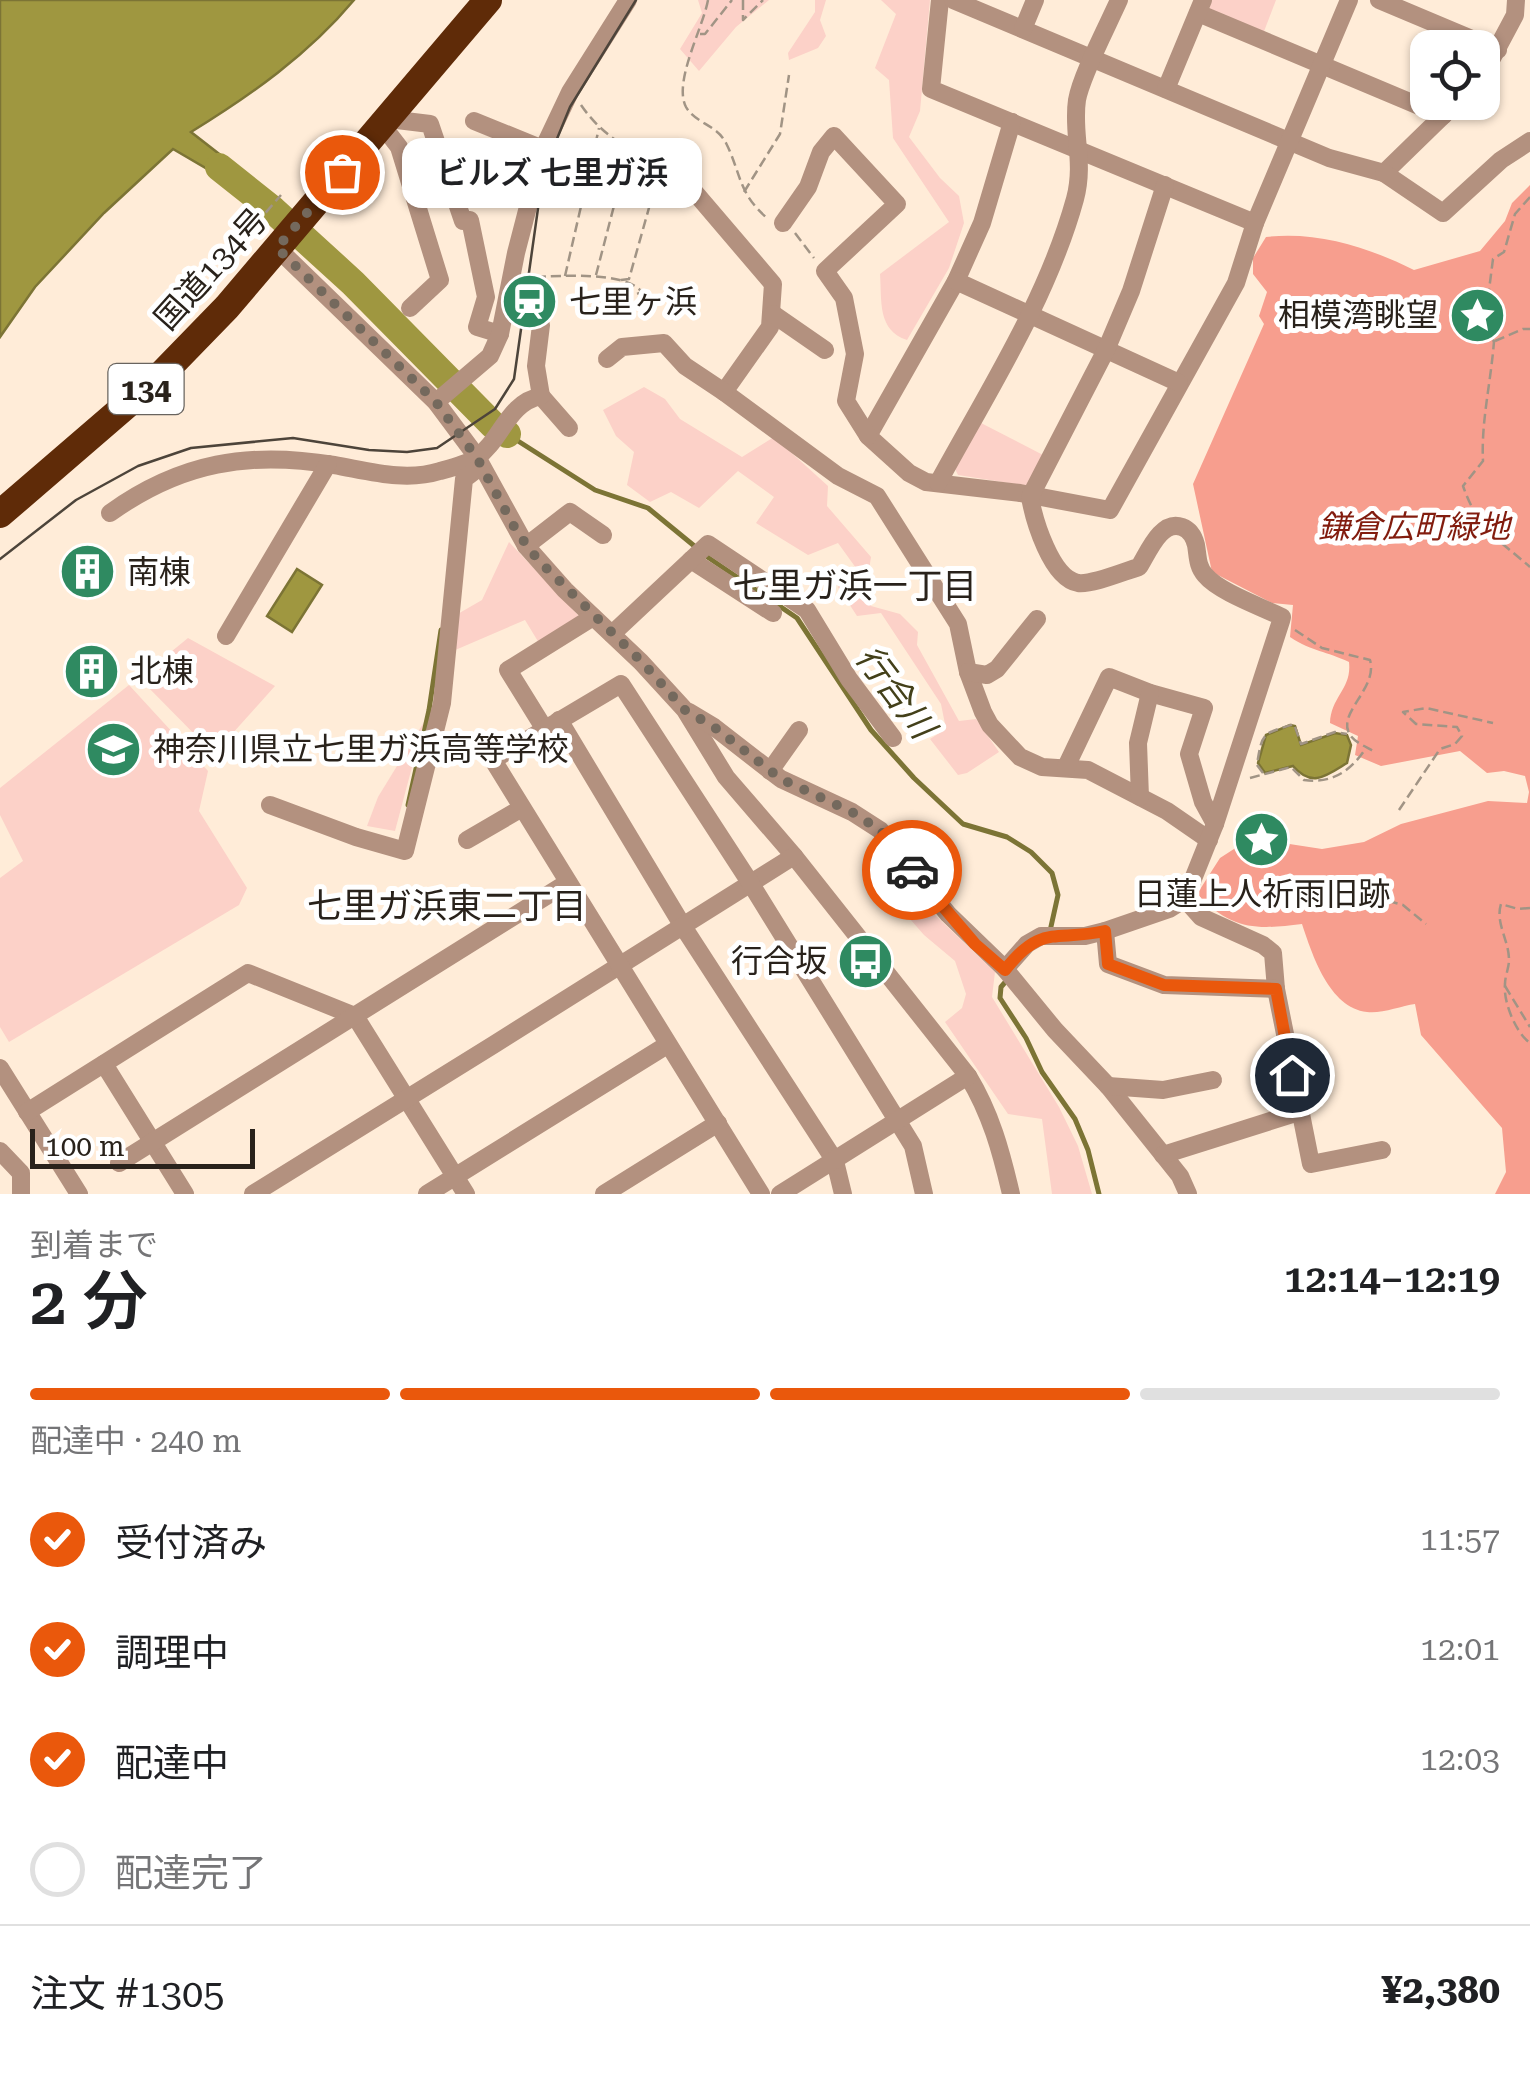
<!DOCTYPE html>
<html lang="ja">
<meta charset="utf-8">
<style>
body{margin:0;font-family:"Roboto Serif","Noto Sans JP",serif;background:#f6f6f6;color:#202124;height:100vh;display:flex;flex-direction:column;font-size:38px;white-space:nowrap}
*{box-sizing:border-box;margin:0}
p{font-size:32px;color:#757577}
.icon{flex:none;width:55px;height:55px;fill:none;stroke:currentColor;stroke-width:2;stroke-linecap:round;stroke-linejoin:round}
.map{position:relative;height:1194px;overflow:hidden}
.panel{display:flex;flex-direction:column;background:#fff;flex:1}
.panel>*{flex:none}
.fabs{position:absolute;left:1410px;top:30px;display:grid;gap:20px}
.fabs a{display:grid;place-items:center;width:90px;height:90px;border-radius:20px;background:#fff;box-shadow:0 2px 8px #0004;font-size:50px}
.scale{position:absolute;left:30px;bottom:25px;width:225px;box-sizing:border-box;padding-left:10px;border:5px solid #29221b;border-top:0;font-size:28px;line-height:35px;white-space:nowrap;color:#29221b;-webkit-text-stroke:8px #fff;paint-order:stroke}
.pin{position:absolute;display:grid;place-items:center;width:85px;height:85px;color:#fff;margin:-42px;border:5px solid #fff;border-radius:50%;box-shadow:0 2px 10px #0007}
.courier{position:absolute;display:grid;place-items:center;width:100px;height:100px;margin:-50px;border:8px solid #ea580c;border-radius:50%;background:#fff;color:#222;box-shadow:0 2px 12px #0007}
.bubble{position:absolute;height:70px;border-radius:20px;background:#fff;box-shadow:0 2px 8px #0004;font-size:32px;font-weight:600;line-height:70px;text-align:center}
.head em{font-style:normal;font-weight:600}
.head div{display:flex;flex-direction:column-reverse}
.head{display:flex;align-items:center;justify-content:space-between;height:170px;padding:0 30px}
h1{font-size:65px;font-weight:600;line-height:75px}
.bar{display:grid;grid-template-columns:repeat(4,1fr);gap:15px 10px;align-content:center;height:120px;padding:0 30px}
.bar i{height:12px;border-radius:8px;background:#e0e0e0}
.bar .active{background:#ea580c}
.bar p{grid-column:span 4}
.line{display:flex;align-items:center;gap:25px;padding:0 30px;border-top:2px solid #e0e0e0}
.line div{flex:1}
ol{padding:0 30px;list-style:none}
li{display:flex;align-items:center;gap:30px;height:110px}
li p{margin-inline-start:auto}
li .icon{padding:10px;border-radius:50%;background:#ea580c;color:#fff;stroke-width:4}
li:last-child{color:#757577}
li i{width:55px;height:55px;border:5px solid #e0e0e0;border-radius:50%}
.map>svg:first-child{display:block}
.green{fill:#fcd1c8}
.forest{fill:#f79e8e}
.water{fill:#9f9740;stroke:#7c7435;stroke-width:2.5}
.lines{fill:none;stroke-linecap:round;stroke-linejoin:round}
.stream{stroke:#7c7435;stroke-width:5}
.river{stroke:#9f9740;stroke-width:28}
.path{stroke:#a19485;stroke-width:2.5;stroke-dasharray:10 5;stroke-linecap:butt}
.minor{stroke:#b3917f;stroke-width:18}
.highway{stroke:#5f2b08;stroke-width:28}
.tram{stroke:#4d443a;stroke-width:2.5}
.done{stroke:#74695d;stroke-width:10;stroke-dasharray:0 18}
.route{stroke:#ea580c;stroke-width:12}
.labels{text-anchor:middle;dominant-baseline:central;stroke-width:10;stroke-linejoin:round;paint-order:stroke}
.shield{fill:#fff;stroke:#69645f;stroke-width:2.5}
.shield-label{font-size:30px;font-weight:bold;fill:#29221b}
.street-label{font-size:32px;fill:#29221b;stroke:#fff}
.poi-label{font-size:32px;fill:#29221b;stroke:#fff;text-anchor:start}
.park-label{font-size:32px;font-style:italic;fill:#821c0e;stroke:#fff}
.neighbourhood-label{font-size:35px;fill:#29221b;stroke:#fff}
.water-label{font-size:35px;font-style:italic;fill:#43401a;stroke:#fff}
</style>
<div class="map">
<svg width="1530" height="1194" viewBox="0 0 1530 1194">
<rect width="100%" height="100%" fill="#ffecd8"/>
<g class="green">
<path d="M 698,0 L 769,0 L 736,27 L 699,71 L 680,49 L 702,13 Z"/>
<path d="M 815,0 L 826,0 L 820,20 L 826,36 L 818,48 L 789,60 L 788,53 L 815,12 Z"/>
<path d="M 881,0 L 930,0 L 920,111 L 909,137 L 940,178 L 959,196 L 964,223 L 949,268 L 907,340 C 877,330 882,301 880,274 L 949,222 L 893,138 L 889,80 L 875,68 L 896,14 Z"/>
<path d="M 1209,0 L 1276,0 L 1263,34 L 1210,13 Z"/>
<path d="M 644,387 L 665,399 L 680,419 L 742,457 L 774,437 L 828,486 L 827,506 L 871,557 L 867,583 L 871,606 L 900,614 L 918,632 L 917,645 L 959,721 L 976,719 L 999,752 L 967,773 L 958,775 L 930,739 L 946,729 L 941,704 L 881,613 L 857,616 L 838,587 L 856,568 L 838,543 L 808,555 L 756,523 L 774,497 L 738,471 L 699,508 L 671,492 L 650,502 L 627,485 L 634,452 L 616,436 L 603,410 Z"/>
<path d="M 981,423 L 1045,456 L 1027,486 L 958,475 L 955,469 Z"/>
<path d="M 509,542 L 580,617 L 539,643 L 525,620 L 453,651 L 456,615 L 482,600 Z"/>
<path d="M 188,638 L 275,686 L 214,754 L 139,678 Z"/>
<path d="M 129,685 L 208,771 L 199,811 L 247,888 L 239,905 L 9,1042 L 0,1027 L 0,878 L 23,861 L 0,815 L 0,788 Z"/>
<path d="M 424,722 L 395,831 L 367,826 L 378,797 Z"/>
<path d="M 914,895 L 995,972 L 992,997 L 1059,1107 L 1078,1146 L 1092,1194 L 1052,1194 L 1042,1119 L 1008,1114 L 945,1022 L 962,1008 L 966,994 L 955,961 L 924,935 L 903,911 Z"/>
</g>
<path class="forest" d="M 1530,185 L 1530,1194 L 1495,1194 L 1506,1172 L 1502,1128 L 1421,1035 L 1415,1004 C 1401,1006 1381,1014 1367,1012 C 1329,1008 1312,954 1302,924 C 1255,930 1232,930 1197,894 L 1220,858 L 1251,838 L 1322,849 L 1364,842 L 1401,824 L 1488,801 L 1527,803 L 1529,792 L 1525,776 L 1504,771 L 1487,773 L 1460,751 L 1381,766 L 1355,755 L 1358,736 L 1330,723 C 1331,696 1352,689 1349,662 C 1326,651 1313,652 1290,637 L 1293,605 L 1272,603 L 1212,572 L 1193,484 L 1264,324 L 1259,316 L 1267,292 L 1253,274 L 1253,258 L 1266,237 C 1317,231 1368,247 1414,270 L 1480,251 L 1505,221 L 1512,203 Z"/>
<g class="water">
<path d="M 0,0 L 354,0 C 308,55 251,95 191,132 L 227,160 L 216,174 L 173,149 L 104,213 L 35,287 L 0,337 Z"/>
<path d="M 297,569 L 322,585 L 292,632 L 267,616 Z"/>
<path d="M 1290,725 L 1295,726 L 1301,745 L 1335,733 L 1347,735 L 1351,745 L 1347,763 C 1326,776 1312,788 1293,766 L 1265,773 L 1258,763 L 1266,735 Z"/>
</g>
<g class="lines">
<g class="stream">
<path d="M 507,434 L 595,490 L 648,508 L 709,558 L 797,618 L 871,730 L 914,778 L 963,824 L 1007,837 L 1031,852 L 1052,873 L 1058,895 L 1050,931"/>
<path d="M 408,805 L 429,710 L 441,630"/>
<path d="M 1007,980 L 1001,987 L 1000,998 L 1026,1038 L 1042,1072 L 1075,1119 L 1088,1150 L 1099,1194"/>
</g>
<path class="river" d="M 219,167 L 273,210 L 353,283 L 493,425 L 507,434"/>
<g class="path">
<path d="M 708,0 C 703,28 673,82 686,107 C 695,123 717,125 726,143 C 741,173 738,193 767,218"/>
<path d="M 743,0 L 743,20 L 763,0"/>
<path d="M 700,34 L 705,34 L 732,0"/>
<path d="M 581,105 C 603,137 631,152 667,165"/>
<path d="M 744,192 L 780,134 L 789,75"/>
<path d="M 1530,197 L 1515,214 L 1504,252 L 1493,259 L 1489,290 L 1479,304 L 1490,322 L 1489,338 L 1494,341 C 1491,382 1481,421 1483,461 L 1463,486 C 1479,531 1496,537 1530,567"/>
<path d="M 795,233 L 814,258"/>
<path d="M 259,238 L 255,225 L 281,195"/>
<path d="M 596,275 L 628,152"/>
<path d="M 565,276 L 599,128"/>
<path d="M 536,277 C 562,276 625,271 642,292 L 623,299 L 627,308"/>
<path d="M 621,280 L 629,279 L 661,165"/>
<path d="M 1495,341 L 1523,329 L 1530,329"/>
<path d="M 1295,630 L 1322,648 L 1370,660 C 1378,688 1338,712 1349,733 C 1353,742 1367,747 1375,752"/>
<path d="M 1263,773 L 1257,765 C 1262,730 1264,734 1294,724 L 1301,744 L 1335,732 L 1347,734"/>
<path d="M 1250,778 L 1291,767 L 1304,780 C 1332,784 1351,771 1366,748"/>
<path d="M 1399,810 L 1440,749 L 1455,744 L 1462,736 L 1457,727 L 1416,724 L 1403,712 L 1426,708 L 1493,723"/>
<path d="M 1284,886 L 1382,899 L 1403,905 L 1426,924"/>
<path d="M 1530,908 L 1518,909 L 1501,904 C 1495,923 1509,940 1509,960 C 1509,968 1505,976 1505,984 C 1503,1002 1516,1033 1530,1043"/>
<path d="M 1505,986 L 1530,1027"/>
</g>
<g class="minor">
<path d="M 940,0 L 931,89 L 1255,223"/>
<path d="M 953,0 L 1329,158 L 1384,173 L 1457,102"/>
<path d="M 1379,0 L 1498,50"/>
<path d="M 1198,13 L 1443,116"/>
<path d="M 1023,29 L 1035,0"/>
<path d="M 1482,77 L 1515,15 L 1516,0"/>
<path d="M 1166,89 L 1203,0"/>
<path d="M 390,115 L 397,120 L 430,124 L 463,221 L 470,220 L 486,297 L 477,327 L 500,334"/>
<path d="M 474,121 L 543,149"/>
<path d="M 1012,122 L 982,223 L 956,281 L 868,436 L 909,473 L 926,482 L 1020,493 L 1110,510 L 1236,283 L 1255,223 L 1349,0"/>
<path d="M 382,125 L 399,147 L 440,280 L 410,308"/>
<path d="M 1384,173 L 1443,213 L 1501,160 L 1530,141"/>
<path d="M 680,175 L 773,284 L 770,327 L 724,392 L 838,476 L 877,496 L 958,624 L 968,672 L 983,712 L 990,725 L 1020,757 L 1042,767 L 1088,770 L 1167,811 L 1209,840"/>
<path d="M 783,223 L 808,187 L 821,152 L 834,136 L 897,204 L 825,271 L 844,298 L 855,354 L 846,401 L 868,436"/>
<path d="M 277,248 L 436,402 L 477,457 L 526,546 L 565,590 L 641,662 L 685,710 L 726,777 L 794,856 L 968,1076 C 991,1114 1001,1151 1011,1194"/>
<path d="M 956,281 L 1179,383"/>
<path d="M 773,314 L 825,350"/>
<path d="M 607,359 L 622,347 L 664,343 L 685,366 L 724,392"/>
<path d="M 541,396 L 569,428"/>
<path d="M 436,402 L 490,356 L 500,334 L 516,253 L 543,149 L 570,92 L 628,0"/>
<path d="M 938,483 C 988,391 1047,300 1075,199 C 1085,162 1072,133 1077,100 C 1081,76 1108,25 1119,0"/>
<path d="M 110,513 C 181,462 249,451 334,465 C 369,471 405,482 440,471 C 451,468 467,464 476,458 C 502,440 507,403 541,396 L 536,366 L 541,325"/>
<path d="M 526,546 L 570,512 L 603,535"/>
<path d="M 691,560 L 773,613"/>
<path d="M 612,634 L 708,544 L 807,610 L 849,679 L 893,738"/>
<path d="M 226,636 L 328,464"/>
<path d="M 968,672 L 987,675 L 997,669 L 1037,619"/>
<path d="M 689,712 L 714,727 L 781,779 L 852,812 L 880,830 L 948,914 L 1005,969 L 1055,1030 L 1108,1086 L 1180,1176 L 1188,1194"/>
<path d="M 559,720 L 684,928 L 835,1161 L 843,1194"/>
<path d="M 544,728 L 508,670 L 593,617"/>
<path d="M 1066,767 L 1109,677 L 1150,693 L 1204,708 L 1189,754 L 1203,802 L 1215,824"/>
<path d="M 770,771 L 799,730"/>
<path d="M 1140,797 L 1138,743 L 1150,693"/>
<path d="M 270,805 L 356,837 L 405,851 L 442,703 L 464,479 L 481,466"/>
<path d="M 467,840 L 522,808"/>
<path d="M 1185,899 L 1201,917 L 1263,945 L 1273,953 L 1276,989 L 1311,1164 L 1382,1150"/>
<path d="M 1105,931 L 1108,964 L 1164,985 L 1276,989"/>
<path d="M 1005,969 L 1027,944 L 1041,936 L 1085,936 L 1105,931 L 1169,909 L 1185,899 L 1215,824 L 1281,621 L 1282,617 C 1262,607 1219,592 1205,575 C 1197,566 1198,556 1196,545 C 1194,537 1190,530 1182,527 C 1161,519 1148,553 1139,567 C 1125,571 1092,585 1078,583 C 1051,578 1034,520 1030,497 L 1106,350 L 1131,291 L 1165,185"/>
<path d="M 104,1064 L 185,1194"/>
<path d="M 0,1068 L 79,1194"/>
<path d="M 1108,1086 L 1163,1090 L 1213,1080"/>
<path d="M 27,1112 L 248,973 L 355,1016 L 466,1194"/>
<path d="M 0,1151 L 21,1173 L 21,1194"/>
<path d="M 1163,1155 L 1299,1112"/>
<path d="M 119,1163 L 567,883"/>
<path d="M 253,1194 C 434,1082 614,970 794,856"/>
<path d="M 427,1194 L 667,1045"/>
<path d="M 604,1194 L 718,1123"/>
<path d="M 761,1194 L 493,760 L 621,684 L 751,884 L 913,1146 L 924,1194"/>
<path d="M 780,1194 L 968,1076"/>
</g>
<path class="highway" d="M 0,514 L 159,377 L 227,307 L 488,0"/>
<path class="tram" d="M 0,559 L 76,500 L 138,466 L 191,448 L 293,438 L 369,450 L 407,452 L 437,448 L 495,409 L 514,379 L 543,173 L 570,107 L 636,0"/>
</g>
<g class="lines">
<path class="done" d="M 342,172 L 277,248 L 436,402 L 477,458 L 517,532 L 538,560 L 642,662 L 685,710 L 714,727 L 781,779 L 852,812 L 880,830 L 912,870"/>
<path class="route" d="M 912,870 L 975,944 L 1005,970 C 1042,923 1055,942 1105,931 L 1108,964 L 1164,985 L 1276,989 L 1292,1075"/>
</g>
<defs>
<symbol id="station-disc" viewBox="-11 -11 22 22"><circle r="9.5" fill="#2f8a61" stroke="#fff"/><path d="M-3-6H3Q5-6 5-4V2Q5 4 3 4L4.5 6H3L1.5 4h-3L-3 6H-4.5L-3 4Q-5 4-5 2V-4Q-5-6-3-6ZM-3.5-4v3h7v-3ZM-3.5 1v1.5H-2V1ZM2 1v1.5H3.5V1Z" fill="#fff"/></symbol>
<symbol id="sight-disc" viewBox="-11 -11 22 22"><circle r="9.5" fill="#2f8a61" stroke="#fff"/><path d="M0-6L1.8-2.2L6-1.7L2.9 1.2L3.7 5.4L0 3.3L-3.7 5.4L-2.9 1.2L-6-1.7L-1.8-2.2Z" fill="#fff"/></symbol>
<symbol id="building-disc" viewBox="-11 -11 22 22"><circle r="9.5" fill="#2f8a61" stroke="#fff"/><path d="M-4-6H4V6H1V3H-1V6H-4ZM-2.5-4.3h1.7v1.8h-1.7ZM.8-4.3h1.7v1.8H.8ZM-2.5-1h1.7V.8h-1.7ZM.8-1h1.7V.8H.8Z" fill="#fff"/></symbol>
<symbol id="school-disc" viewBox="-11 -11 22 22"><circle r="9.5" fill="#2f8a61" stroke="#fff"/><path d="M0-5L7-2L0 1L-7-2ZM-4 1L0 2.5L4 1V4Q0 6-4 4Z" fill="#fff"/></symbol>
<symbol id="bus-disc" viewBox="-11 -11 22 22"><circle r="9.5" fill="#2f8a61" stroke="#fff"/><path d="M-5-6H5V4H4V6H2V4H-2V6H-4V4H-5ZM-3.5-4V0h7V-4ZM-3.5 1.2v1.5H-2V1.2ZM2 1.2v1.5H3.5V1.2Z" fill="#fff"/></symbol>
</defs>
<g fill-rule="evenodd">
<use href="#station-disc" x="498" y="270" width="63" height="63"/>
<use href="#sight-disc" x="1446" y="284" width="63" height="63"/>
<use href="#building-disc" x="56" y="540" width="63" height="63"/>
<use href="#building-disc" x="60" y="640" width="63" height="63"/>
<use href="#school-disc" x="82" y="718" width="63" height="63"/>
<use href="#sight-disc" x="1230" y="808" width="63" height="63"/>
<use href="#bus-disc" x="834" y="930" width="63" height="63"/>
</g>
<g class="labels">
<rect class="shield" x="108.5" y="364" width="75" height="50" rx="8"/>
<g class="shield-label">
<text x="146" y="389">134</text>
</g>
<g class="street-label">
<text transform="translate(211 269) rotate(-48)">国道134号</text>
</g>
<g class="poi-label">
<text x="569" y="302">七里ヶ浜</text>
<text x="1438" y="315" text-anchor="end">相模湾眺望</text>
<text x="127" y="572">南棟</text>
<text x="130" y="671">北棟</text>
<text x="153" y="749">神奈川県立七里ガ浜高等学校</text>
<text x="1262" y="894" text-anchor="middle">日蓮上人祈雨旧跡</text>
<text x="827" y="961" text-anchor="end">行合坂</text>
</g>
<g class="park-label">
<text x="1414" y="527">鎌倉広町緑地</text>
</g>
<g class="neighbourhood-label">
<text x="855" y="586">七里ガ浜一丁目</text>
<text x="447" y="906">七里ガ浜東二丁目</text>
</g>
<g class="water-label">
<text transform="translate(895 692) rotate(53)">行合川</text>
</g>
</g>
</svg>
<div class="fabs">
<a><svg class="icon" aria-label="locate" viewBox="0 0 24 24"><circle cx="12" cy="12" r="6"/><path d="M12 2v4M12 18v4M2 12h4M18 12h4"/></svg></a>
</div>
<div class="scale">100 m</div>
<div class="pin" style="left:342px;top:172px;background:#ea580c"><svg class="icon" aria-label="bag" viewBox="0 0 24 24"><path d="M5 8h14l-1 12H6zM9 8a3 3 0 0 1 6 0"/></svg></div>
<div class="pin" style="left:1292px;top:1075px;background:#1f2937"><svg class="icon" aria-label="home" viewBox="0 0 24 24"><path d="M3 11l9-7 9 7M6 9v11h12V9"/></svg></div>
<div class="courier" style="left:912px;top:870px"><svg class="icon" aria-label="car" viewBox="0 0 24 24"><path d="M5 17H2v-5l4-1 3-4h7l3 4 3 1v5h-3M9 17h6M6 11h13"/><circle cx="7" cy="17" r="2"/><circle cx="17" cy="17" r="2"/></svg></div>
<div class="bubble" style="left:402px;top:138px;width:300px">ビルズ 七里ガ浜</div>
</div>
<section class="panel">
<div class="head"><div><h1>2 分</h1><p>到着まで</p></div><em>12:14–12:19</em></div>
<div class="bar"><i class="active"></i><i class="active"></i><i class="active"></i><i></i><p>配達中 · 240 m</p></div>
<ol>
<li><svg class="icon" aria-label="check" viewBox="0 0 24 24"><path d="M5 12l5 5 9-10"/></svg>受付済み<p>11:57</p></li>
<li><svg class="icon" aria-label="check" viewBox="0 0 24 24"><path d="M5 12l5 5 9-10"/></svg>調理中<p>12:01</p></li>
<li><svg class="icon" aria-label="check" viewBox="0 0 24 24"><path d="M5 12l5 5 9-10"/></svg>配達中<p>12:03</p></li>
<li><i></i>配達完了</li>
</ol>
<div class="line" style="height:130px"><div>注文 #1305</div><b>¥2,380</b></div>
</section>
